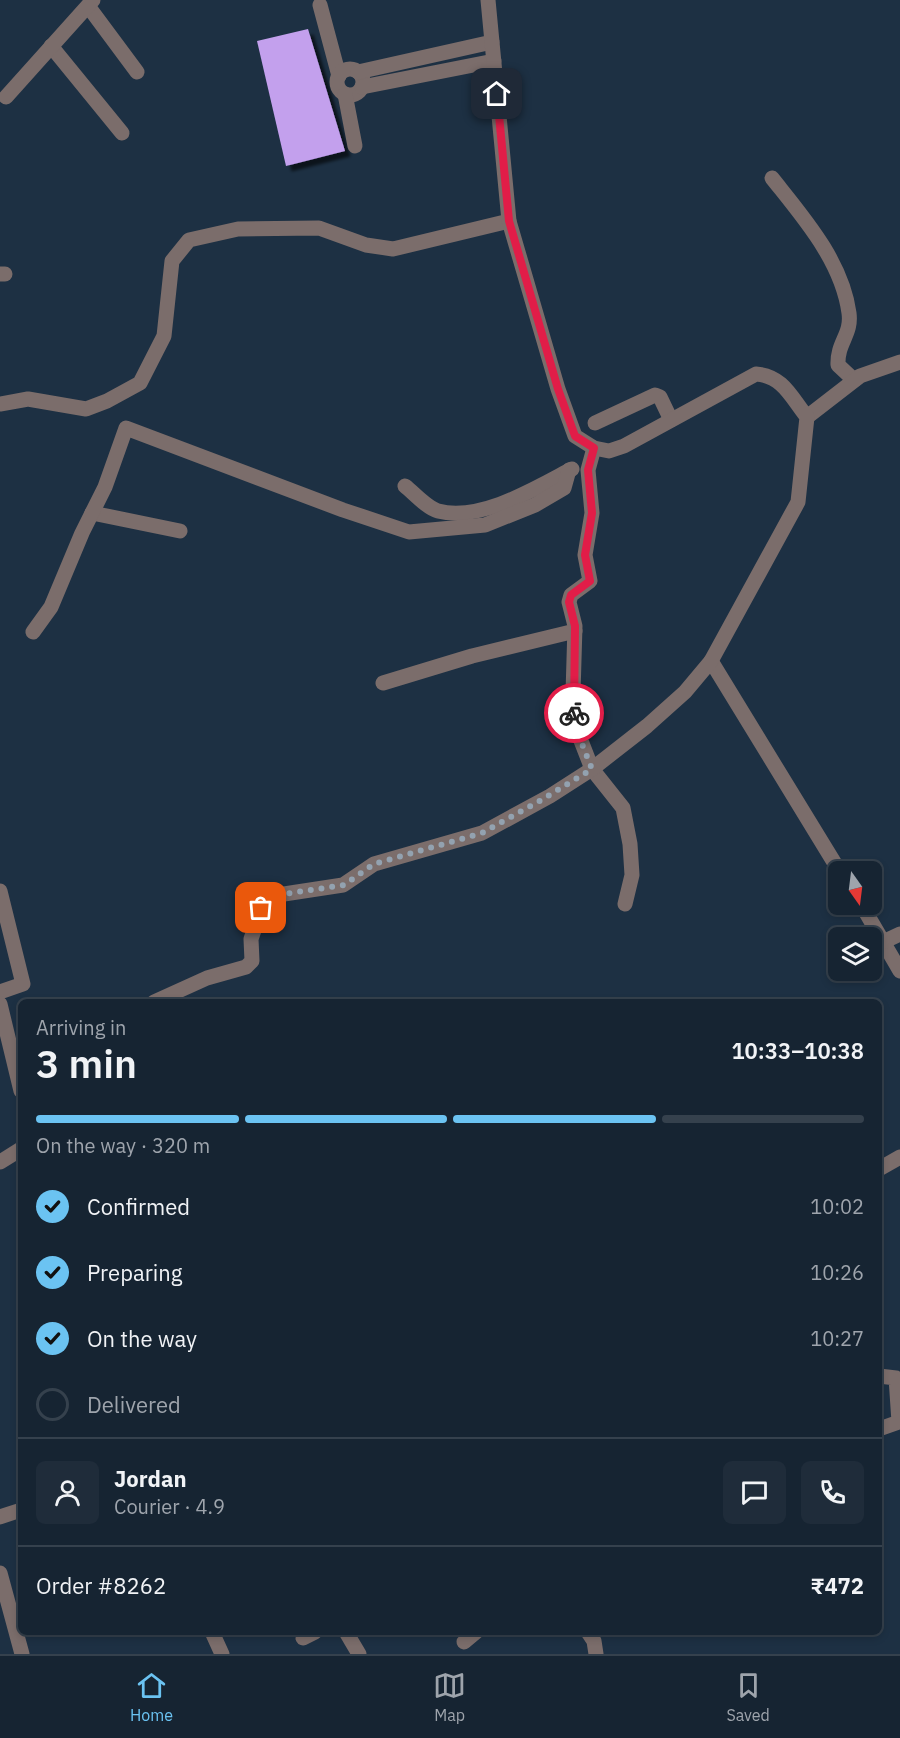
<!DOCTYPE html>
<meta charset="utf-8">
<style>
body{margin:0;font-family:"IBM Plex Sans",sans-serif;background:#1f2c3a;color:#f1f3f6;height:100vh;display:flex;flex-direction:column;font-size:22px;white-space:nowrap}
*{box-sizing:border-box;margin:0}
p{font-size:20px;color:#9ea4ac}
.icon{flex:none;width:33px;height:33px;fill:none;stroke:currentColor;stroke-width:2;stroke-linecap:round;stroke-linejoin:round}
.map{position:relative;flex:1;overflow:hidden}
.sheet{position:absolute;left:18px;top:999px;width:864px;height:636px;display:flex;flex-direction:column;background:#162432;border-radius:9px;box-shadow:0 3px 9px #0003,0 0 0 2px #35414d}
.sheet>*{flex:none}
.needle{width:39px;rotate:166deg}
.tools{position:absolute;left:828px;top:861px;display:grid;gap:12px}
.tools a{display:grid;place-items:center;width:54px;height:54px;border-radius:9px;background:#162432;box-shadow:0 3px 9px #0003,0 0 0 2px #35414d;font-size:30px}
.pin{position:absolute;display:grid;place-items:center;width:51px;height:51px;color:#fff;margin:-26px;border-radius:12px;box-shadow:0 3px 9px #0006}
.courier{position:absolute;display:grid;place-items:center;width:60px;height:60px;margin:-30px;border:4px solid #e11d48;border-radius:50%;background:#fff;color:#222;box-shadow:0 2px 8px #0007}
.headline em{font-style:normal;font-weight:600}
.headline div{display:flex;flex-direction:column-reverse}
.headline{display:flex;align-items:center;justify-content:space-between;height:102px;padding:0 18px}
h1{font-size:39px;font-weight:600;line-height:45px}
.bar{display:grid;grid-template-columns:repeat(4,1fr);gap:9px 6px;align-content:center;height:72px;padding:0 18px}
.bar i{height:8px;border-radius:4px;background:#35414d}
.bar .active{background:#6bc3f2}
.bar p{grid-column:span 4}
.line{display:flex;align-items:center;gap:15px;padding:0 18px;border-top:2px solid #35414d}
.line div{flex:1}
.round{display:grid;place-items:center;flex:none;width:63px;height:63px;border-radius:9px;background:#1f2c3a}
ol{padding:0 18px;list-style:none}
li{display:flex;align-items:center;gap:18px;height:66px}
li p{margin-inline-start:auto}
li .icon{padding:6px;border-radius:50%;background:#6bc3f2;color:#111;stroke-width:4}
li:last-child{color:#9ea4ac}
li i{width:33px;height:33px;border:3px solid #35414d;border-radius:50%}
.dock{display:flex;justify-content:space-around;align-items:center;height:84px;border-top:2px solid #35414d;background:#162432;font-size:16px;color:#9ea4ac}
.dock a{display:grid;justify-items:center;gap:3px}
.dock .active{color:#6bc3f2}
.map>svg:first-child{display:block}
.building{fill:#c3a0ed;filter:url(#shadow)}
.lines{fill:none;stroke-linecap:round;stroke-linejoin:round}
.minor{stroke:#7b6d6b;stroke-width:15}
.done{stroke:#93a2b0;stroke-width:6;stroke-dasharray:0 10.8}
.route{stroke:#e11d48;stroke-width:8}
</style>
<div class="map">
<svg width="900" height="1654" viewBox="0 0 900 1654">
<defs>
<filter id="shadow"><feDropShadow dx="5.5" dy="5.5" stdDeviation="1.5" flood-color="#0009"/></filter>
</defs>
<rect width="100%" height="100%" fill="#1d3043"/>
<path class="building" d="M 308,29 L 345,151 L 286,166 L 257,41 Z"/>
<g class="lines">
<g class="minor">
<path d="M 320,5 L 339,76"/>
<path d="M 88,6 L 137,72"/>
<path d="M 51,46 L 122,133"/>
<circle cx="350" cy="82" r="13"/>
<path d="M 358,72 L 492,42"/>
<path d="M 362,87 L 494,61"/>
<path d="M 345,94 L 355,146"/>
<path d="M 6,97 L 93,0"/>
<path d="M 772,178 C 803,217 842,261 849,313 C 852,335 837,342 838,365 L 854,380"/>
<path d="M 0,274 L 5,274"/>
<path d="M 0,404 L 28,399 L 86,409 L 107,401 L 140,383 L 164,336 L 172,261 L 189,240 L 238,229 L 319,228 L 366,245 L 393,249 L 509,221"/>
<path d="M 807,417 L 860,376 L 900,362"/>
<path d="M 595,423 L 655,395 L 660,397 L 671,420"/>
<path d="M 594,448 L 588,470 L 592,513 L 585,555 L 590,581 L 571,595 L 569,602 L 575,626 L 573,693 L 578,733 L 592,769 L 623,808 L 630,844 L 632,875 L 625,904"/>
<path d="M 405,486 C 414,493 427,508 438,511 C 481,522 536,488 572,469"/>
<path d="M 92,513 L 180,531"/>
<path d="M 33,632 L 51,607 L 82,533 L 105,487 L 126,428 L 343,510 L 409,532 L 485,525 L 535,505 L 564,488 L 569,470"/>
<path d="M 711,661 L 840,872"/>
<path d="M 383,683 L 472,656 L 575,631"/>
<path d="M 0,891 L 23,984 L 0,992"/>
<path d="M 861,904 L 900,971"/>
<path d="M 883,942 L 900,934"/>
<path d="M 154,1002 L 207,978 L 246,967 L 252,961 L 251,939 L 262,907 L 284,894 L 343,885 L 374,864 L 482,833 L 550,796 L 592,769 L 647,726 L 685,692 L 711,661 L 798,502 L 807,417 C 791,397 783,376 756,374 L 624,446 L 609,451 L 594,448 L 575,436 L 558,389 L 509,221 L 488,0"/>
<path d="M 0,1004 L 21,1091"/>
<path d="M 0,1162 L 21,1149"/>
<path d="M 879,1169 L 900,1157"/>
<path d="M 879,1376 L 896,1378 L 899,1422 L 879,1429"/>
<path d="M 0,1517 L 21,1510"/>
<path d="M 0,1573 L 22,1654"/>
<path d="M 212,1632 L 222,1654"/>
<path d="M 346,1632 L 359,1654"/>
<path d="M 588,1632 L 594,1641 L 596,1654"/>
<path d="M 303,1638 L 315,1632"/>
<path d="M 464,1642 L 476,1632"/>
</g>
</g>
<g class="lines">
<path class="done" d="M 261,908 L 284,894 L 344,885 L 374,864 L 482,833 L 538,802 L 592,769 L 578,734 L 574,713"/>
<path class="route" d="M 497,94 L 509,221 L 558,389 L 575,436 L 594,448 L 588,470 L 592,513 L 585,555 L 590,581 L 571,595 L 569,602 L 575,626 L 574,713"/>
</g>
</svg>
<div class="tools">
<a><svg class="needle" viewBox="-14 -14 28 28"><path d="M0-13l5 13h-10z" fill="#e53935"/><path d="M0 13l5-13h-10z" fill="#9ea4ac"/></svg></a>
<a><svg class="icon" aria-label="layers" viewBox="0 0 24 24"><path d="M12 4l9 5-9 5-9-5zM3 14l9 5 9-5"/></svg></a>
</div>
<div class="pin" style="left:261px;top:908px;background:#ea580c"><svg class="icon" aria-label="bag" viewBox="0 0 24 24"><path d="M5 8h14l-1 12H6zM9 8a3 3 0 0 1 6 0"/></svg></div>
<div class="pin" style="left:497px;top:94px;background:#1f2937"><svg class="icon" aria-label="home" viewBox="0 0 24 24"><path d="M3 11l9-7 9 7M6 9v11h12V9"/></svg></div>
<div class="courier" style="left:574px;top:713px"><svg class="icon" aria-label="bike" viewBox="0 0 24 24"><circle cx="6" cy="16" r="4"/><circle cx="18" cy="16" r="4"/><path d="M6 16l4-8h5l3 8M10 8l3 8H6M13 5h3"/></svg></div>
<section class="sheet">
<div class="headline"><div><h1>3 min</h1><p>Arriving in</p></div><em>10:33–10:38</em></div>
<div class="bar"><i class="active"></i><i class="active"></i><i class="active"></i><i></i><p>On the way · 320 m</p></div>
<ol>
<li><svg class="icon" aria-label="check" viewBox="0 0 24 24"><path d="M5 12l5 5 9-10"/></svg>Confirmed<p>10:02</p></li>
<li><svg class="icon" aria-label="check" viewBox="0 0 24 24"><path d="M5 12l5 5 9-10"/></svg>Preparing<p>10:26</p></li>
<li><svg class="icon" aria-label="check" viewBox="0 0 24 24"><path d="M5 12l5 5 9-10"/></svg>On the way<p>10:27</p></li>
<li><i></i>Delivered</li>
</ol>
<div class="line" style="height:108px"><a class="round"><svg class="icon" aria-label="person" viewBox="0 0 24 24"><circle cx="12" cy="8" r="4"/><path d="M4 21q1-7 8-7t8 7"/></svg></a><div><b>Jordan</b><p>Courier · 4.9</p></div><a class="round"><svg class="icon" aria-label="chat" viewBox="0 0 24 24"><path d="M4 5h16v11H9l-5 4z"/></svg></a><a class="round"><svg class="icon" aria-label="phone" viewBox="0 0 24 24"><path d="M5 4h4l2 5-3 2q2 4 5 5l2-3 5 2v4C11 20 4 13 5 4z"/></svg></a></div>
<div class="line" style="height:78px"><div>Order #8262</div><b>₹472</b></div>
</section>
</div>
<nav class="dock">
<a class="active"><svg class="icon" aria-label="home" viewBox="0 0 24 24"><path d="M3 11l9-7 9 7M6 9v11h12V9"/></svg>Home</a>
<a><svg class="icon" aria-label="map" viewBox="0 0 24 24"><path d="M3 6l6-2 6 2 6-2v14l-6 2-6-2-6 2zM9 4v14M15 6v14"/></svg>Map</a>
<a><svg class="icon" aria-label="saved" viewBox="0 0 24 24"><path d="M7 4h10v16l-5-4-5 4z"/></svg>Saved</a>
</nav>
